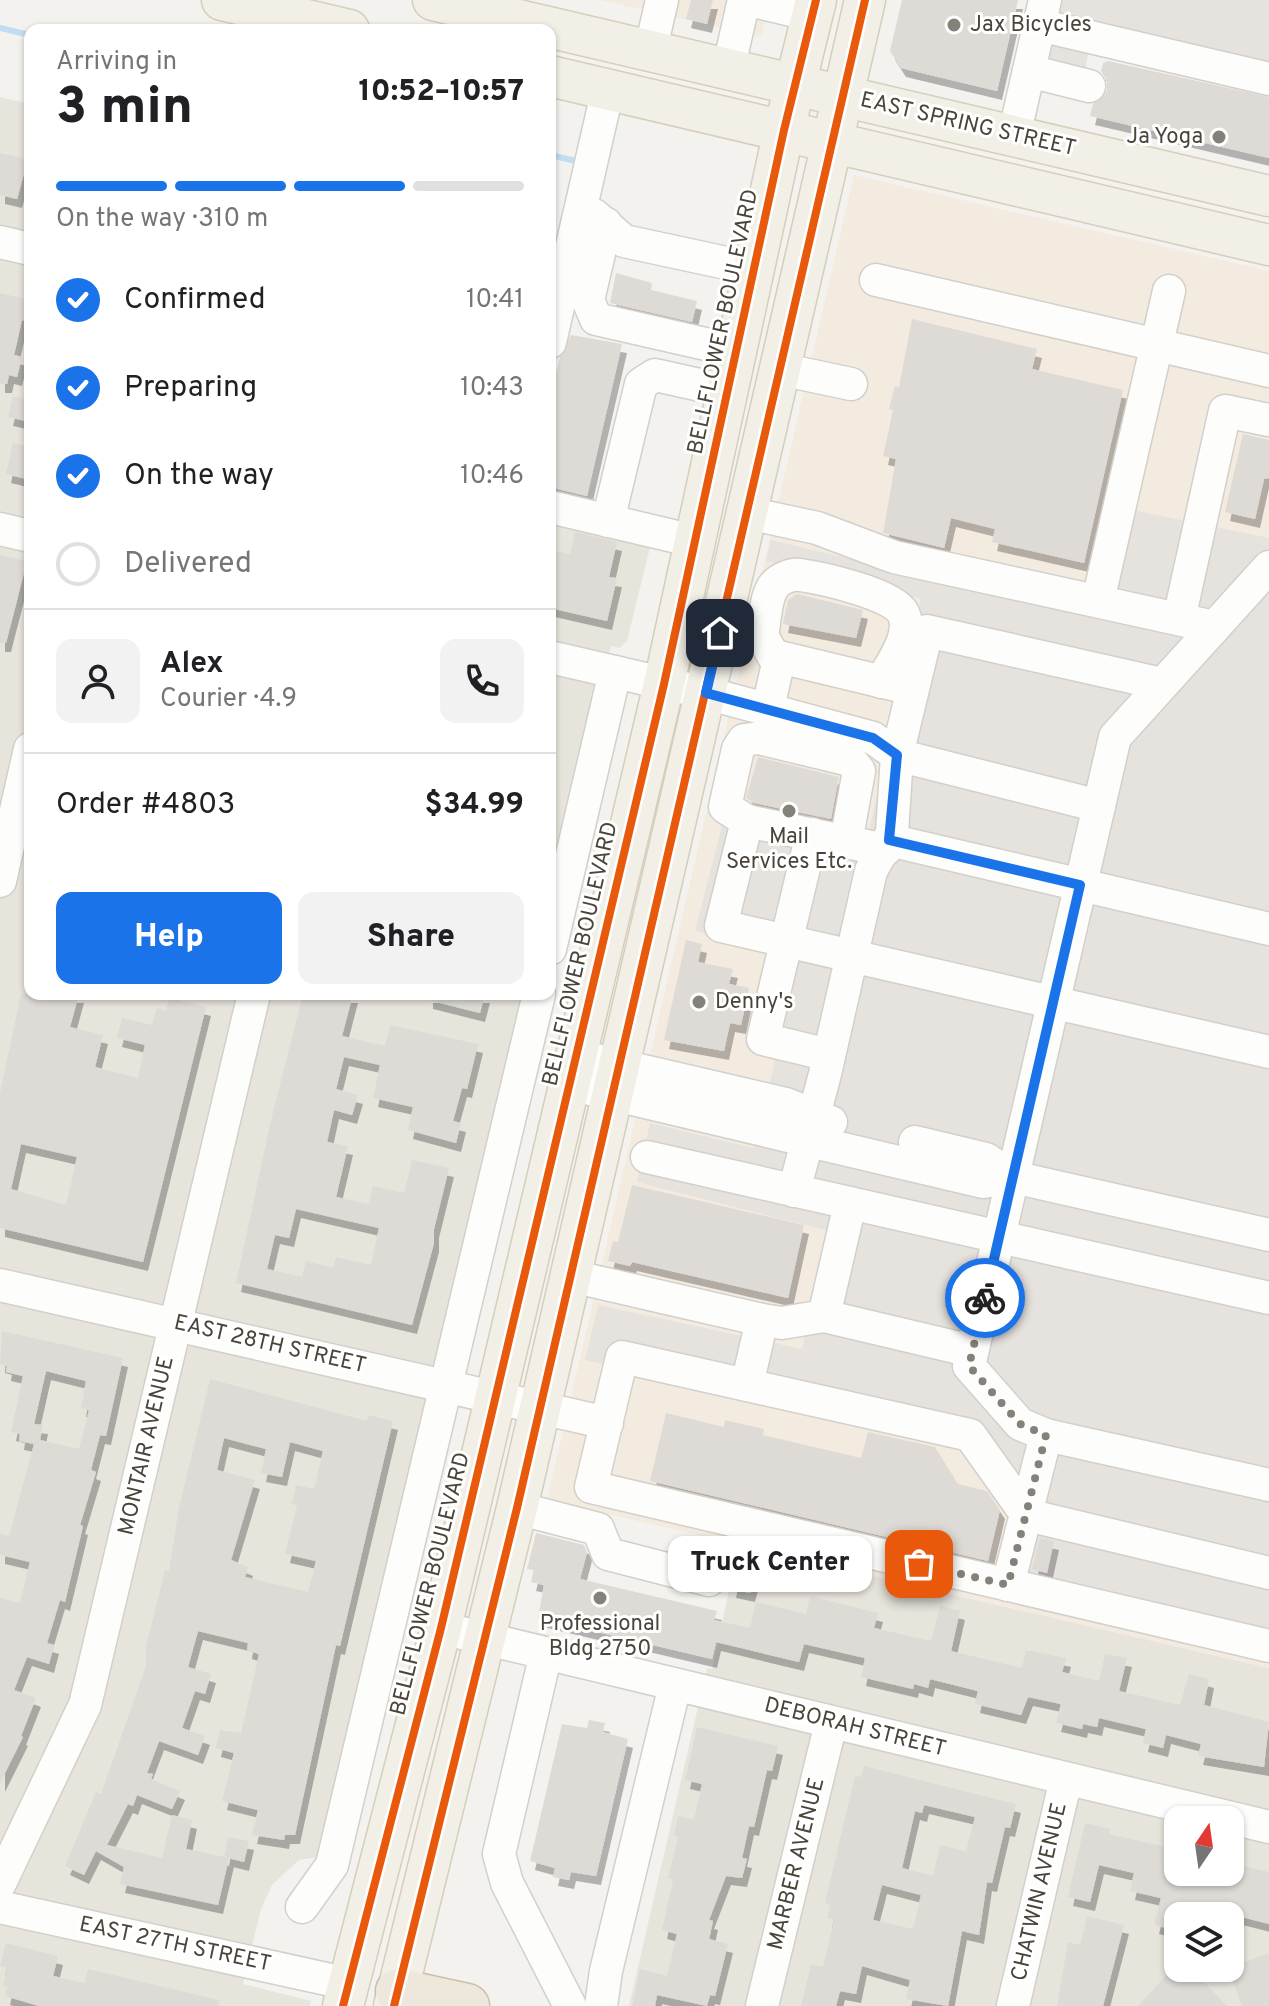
<!DOCTYPE html>
<meta charset="utf-8">
<style>
body{margin:0;font-family:Overpass,sans-serif;background:#f2f2f2;color:#202124;height:100vh;display:flex;flex-direction:column;font-size:30px;white-space:nowrap}
*{box-sizing:border-box;margin:0}
p{font-size:26px;color:#757577}
.icon{flex:none;width:44px;height:44px;fill:none;stroke:currentColor;stroke-width:2;stroke-linecap:round;stroke-linejoin:round}
.map{position:relative;flex:1;overflow:hidden}
.panel{position:absolute;left:24px;top:24px;width:532px;height:976px;display:flex;flex-direction:column;background:#fff;border-radius:16px;box-shadow:0 2px 6px #0004}
.panel>*{flex:none}
.needle{width:52px;rotate:13deg}
.tools{position:absolute;left:1164px;top:1806px;display:grid;gap:16px}
.tools a{display:grid;place-items:center;width:80px;height:80px;border-radius:16px;background:#fff;box-shadow:0 2px 6px #0004;font-size:40px}
.pin{position:absolute;display:grid;place-items:center;width:68px;height:68px;color:#fff;margin:-34px;border-radius:16px;box-shadow:0 4px 12px #0006}
.courier{position:absolute;display:grid;place-items:center;width:80px;height:80px;margin:-40px;border:6px solid #1a73e8;border-radius:50%;background:#fff;color:#222;box-shadow:0 2px 10px #0007}
.bubble{position:absolute;height:56px;border-radius:16px;background:#fff;box-shadow:0 2px 6px #0004;font-size:26px;font-weight:800;line-height:56px;text-align:center}
.summary em{font-style:normal;font-weight:800}
.summary div{display:flex;flex-direction:column-reverse}
.summary{display:flex;align-items:center;justify-content:space-between;height:136px;padding:0 32px}
h1{font-size:52px;font-weight:800;line-height:60px}
.bar{display:grid;grid-template-columns:repeat(4,1fr);gap:12px 8px;align-content:center;height:96px;padding:0 32px}
.bar i{height:10px;border-radius:6px;background:#e0e0e0}
.bar .selected{background:#1a73e8}
.bar p{grid-column:span 4}
.line{display:flex;align-items:center;gap:20px;padding:0 32px;border-top:2px solid #e0e0e0}
.line div{flex:1}
.round{display:grid;place-items:center;flex:none;width:84px;height:84px;border-radius:16px;background:#f2f2f2}
ol{padding:0 32px;list-style:none}
li{display:flex;align-items:center;gap:24px;height:88px}
li p{margin-inline-start:auto}
li .icon{padding:8px;border-radius:50%;background:#1a73e8;color:#fff;stroke-width:4}
li:last-child{color:#757577}
li i{width:44px;height:44px;border:4px solid #e0e0e0;border-radius:50%}
.action{display:flex;gap:16px;margin-top:auto;padding:16px 32px}
.action a{flex:1;height:92px;border-radius:16px;background:#1a73e8;color:#fff;font-size:32px;font-weight:800;line-height:92px;text-align:center}
.action a+a{background:#f2f2f2;color:#202124}
.map>svg:first-child{display:block}
.residential{fill:#e7e4dc;fill-rule:evenodd}
.commercial{fill:#f3ebdf}
.parking{fill:#e6e3df}
.lines{fill:none;stroke-linecap:round;stroke-linejoin:round}
.stream{stroke:#c0ddf1;stroke-width:6}
.building{fill:#dedbd6;fill-rule:evenodd;filter:url(#shadow)}
.minor-casing{stroke:#d2d0cb;stroke-width:35}
.major-casing{stroke:#d6cebb;stroke-width:43}
.highway-casing{stroke:#ccbfa9;stroke-width:47}
.minor{stroke:#fdfdfc;stroke-width:32}
.major{stroke:#f2efe6;stroke-width:40}
.highway{stroke:#ede8db;stroke-width:44}
.cycleway-casing{stroke:#fff;stroke-width:13}
.cycleway{stroke:#e8590c;stroke-width:8}
.done{stroke:#868178;stroke-width:8;stroke-dasharray:0 14.4}
.route{stroke:#1a73e8;stroke-width:10}
.poi-dot{fill:#868178;stroke:#fff;stroke-width:3}
.labels{text-anchor:middle;dominant-baseline:central;stroke-width:6;stroke-linejoin:round;paint-order:stroke}
.poi-label{font-size:22px;fill:#4b4439;stroke:#fff;text-anchor:start}
.street-label{font-size:22px;fill:#4b4439;stroke:#fff}
</style>
<div class="map">
<svg width="1269" height="2006" viewBox="0 0 1269 2006">
<defs>
<filter id="shadow"><feDropShadow dx="5" dy="9" stdDeviation="0" flood-color="#0004"/></filter>
</defs>
<rect width="100%" height="100%" fill="#f4f2ee"/>
<g class="residential">
<path d="M 0,97 L 30,104 L 30,994 L 529,994 L 325,1856 L 299,1860 L 272,1885 L 261,1909 L 243,1984 L 311,2001 L 310,2006 L 0,2006 Z"/>
<path d="M 550,514 L 652,539 L 627,641 L 620,648 L 611,646 L 550,906 Z"/>
<path d="M 739,1545 L 1269,1668 L 1269,2006 L 629,2006 L 707,1668 L 712,1669 ZM 1178,1820 L 1230,1820 L 1230,1872 L 1178,1872 ZM 1178,1916 L 1230,1916 L 1230,1968 L 1178,1968 Z"/>
</g>
<g class="commercial">
<path d="M 600,0 L 771,0 L 761,37 Z"/>
<path d="M 854,175 L 1269,271 L 1269,1668 L 547,1500 Z"/>
</g>
<g class="parking">
<path d="M 1044,0 L 1269,0 L 1269,74 L 1093,30 L 1079,100 L 1024,85 Z"/>
<path d="M 1113,506 L 1269,538 L 1269,1659 L 991,1591 L 1011,1512 L 956,1444 L 585,1360 L 598,1305 L 802,1349 L 829,1231 L 637,1182 L 650,1123 L 754,1148 L 800,956 L 695,931 L 722,825 L 863,857 L 921,599 L 766,561 L 771,540 L 1085,616 Z"/>
</g>
<g class="lines">
<g class="stream">
<path d="M 0,28 L 30,35"/>
<path d="M 550,155 L 576,161"/>
</g>
</g>
<g class="building">
<path d="M 691,0 L 713,0 L 707,24 L 686,19 Z"/>
<path d="M 902,0 L 1018,0 L 997,91 L 901,68 L 890,51 Z"/>
<path d="M 1108,61 L 1269,97 L 1269,158 L 1090,116 L 1093,104 L 1107,91 L 1107,80 L 1101,71 L 1103,63 Z"/>
<path d="M 0,153 L 28,159 L 17,199 L 0,195 Z"/>
<path d="M 616,273 L 652,283 L 651,290 L 697,301 L 692,322 L 610,303 Z"/>
<path d="M 0,293 L 26,299 L 25,304 L 30,305 L 30,322 L 22,320 L 14,355 L 22,357 L 17,377 L 9,375 L 7,384 L 0,384 Z"/>
<path d="M 912,319 L 1037,349 L 1032,369 L 1123,390 L 1084,563 L 992,542 L 995,529 L 951,518 L 944,548 L 883,533 L 896,459 L 883,456 L 893,410 L 889,409 L 895,386 L 899,387 Z"/>
<path d="M 571,335 L 622,344 L 587,496 L 550,487 L 550,400 L 560,357 Z"/>
<path d="M 13,396 L 30,400 L 30,422 L 8,417 Z"/>
<path d="M 1243,434 L 1269,440 L 1269,478 L 1264,479 L 1255,519 L 1225,512 Z"/>
<path d="M 13,443 L 30,447 L 30,480 L 6,474 Z"/>
<path d="M 575,532 L 617,542 L 609,577 L 617,578 L 607,621 L 550,608 L 550,550 L 570,554 Z"/>
<path d="M 0,555 L 27,561 L 6,643 L 0,643 Z"/>
<path d="M 797,594 L 863,610 L 856,638 L 783,624 L 788,600 Z"/>
<path d="M 758,757 L 839,777 L 831,819 L 754,803 L 746,798 Z"/>
<path d="M 686,940 L 702,944 L 698,962 L 733,969 L 729,984 L 749,988 L 741,1025 L 730,1023 L 724,1051 L 664,1040 Z"/>
<path d="M 21,994 L 79,994 L 70,1027 L 103,1035 L 95,1067 L 138,1078 L 145,1045 L 117,1038 L 122,1018 L 152,1025 L 157,1008 L 166,1011 L 169,998 L 206,1007 L 143,1262 L 0,1228 L 0,1093 ZM 21,1144 L 77,1157 L 66,1205 L 11,1189 Z"/>
<path d="M 303,994 L 353,994 L 342,1036 L 385,1046 L 390,1025 L 478,1044 L 467,1089 L 462,1088 L 453,1121 L 461,1123 L 456,1143 L 408,1130 L 413,1107 L 373,1098 L 380,1065 L 344,1057 L 336,1089 L 358,1095 L 352,1115 L 334,1110 L 327,1142 L 348,1146 L 336,1197 L 369,1204 L 373,1186 L 404,1193 L 412,1160 L 449,1168 L 434,1229 L 434,1243 L 412,1325 L 236,1283 L 270,1124 ZM 296,1209 L 379,1228 L 371,1265 L 336,1257 L 333,1268 L 306,1261 L 302,1277 L 267,1269 L 275,1235 L 289,1238 Z"/>
<path d="M 428,994 L 485,994 L 480,1013 L 428,1000 Z"/>
<path d="M 632,1185 L 804,1225 L 788,1298 L 632,1262 L 630,1266 L 608,1261 L 613,1241 L 618,1242 Z"/>
<path d="M 2,1331 L 123,1358 L 106,1436 L 100,1435 L 91,1470 L 96,1472 L 80,1525 L 83,1526 L 65,1602 L 60,1600 L 47,1643 L 54,1645 L 49,1664 L 27,1657 L 14,1690 L 36,1698 L 21,1736 L 23,1737 L 0,1783 L 0,1598 L 20,1603 L 30,1562 L 0,1555 L 0,1534 L 9,1536 L 34,1444 L 19,1441 L 20,1434 L 11,1432 L 23,1376 L 6,1372 L 7,1366 L 0,1364 ZM 46,1371 L 86,1381 L 81,1408 L 89,1410 L 79,1449 L 40,1440 L 43,1425 L 34,1424 Z"/>
<path d="M 210,1379 L 367,1421 L 368,1415 L 393,1421 L 340,1646 L 336,1645 L 295,1835 L 285,1835 L 284,1840 L 252,1835 L 258,1810 L 222,1801 L 234,1753 L 216,1748 L 220,1730 L 241,1733 L 259,1654 L 247,1650 L 248,1643 L 198,1631 L 188,1667 L 211,1674 L 205,1694 L 195,1691 L 182,1728 L 205,1736 L 198,1755 L 159,1741 L 147,1773 L 153,1774 L 151,1779 L 180,1791 L 172,1809 L 137,1795 L 133,1806 L 128,1804 L 107,1845 L 162,1858 L 172,1815 L 192,1820 L 186,1849 L 229,1858 L 218,1905 L 120,1884 L 124,1867 L 96,1851 L 84,1875 L 65,1866 L 96,1792 L 101,1794 L 146,1666 L 146,1646 L 165,1570 L 169,1571 L 179,1508 ZM 224,1438 L 266,1449 L 261,1473 L 282,1477 L 290,1442 L 323,1451 L 314,1489 L 296,1485 L 292,1504 L 297,1505 L 285,1554 L 316,1561 L 308,1592 L 245,1577 L 248,1567 L 231,1560 L 255,1480 L 217,1470 Z"/>
<path d="M 666,1413 L 724,1427 L 725,1420 L 764,1429 L 763,1435 L 861,1458 L 868,1432 L 935,1447 L 958,1484 L 987,1491 L 1000,1510 L 988,1561 L 650,1481 Z"/>
<path d="M 536,1533 L 584,1545 L 587,1552 L 580,1579 L 717,1611 L 714,1620 L 750,1628 L 756,1602 L 806,1614 L 810,1596 L 878,1613 L 874,1628 L 931,1641 L 940,1606 L 960,1611 L 951,1651 L 1022,1668 L 1026,1651 L 1033,1651 L 1066,1658 L 1062,1672 L 1099,1681 L 1105,1654 L 1127,1658 L 1119,1691 L 1180,1705 L 1189,1674 L 1209,1679 L 1204,1705 L 1269,1722 L 1264,1767 L 1198,1756 L 1201,1744 L 1166,1735 L 1163,1748 L 1143,1743 L 1146,1729 L 1099,1718 L 1097,1727 L 1083,1724 L 1082,1729 L 1056,1723 L 1061,1704 L 1028,1697 L 1021,1715 L 975,1704 L 978,1691 L 930,1679 L 928,1688 L 914,1684 L 913,1689 L 861,1677 L 865,1658 L 804,1644 L 799,1662 L 716,1642 L 712,1659 L 538,1618 L 544,1585 L 531,1582 L 534,1570 L 527,1569 Z"/>
<path d="M 1040,1538 L 1054,1541 L 1047,1573 L 1032,1569 Z"/>
<path d="M 736,1566 L 756,1571 L 750,1593 L 731,1589 Z"/>
<path d="M 589,1720 L 605,1723 L 603,1732 L 628,1739 L 596,1876 L 571,1872 L 569,1880 L 553,1877 L 555,1868 L 530,1861 L 562,1724 L 587,1728 Z"/>
<path d="M 697,1727 L 778,1746 L 772,1771 L 767,1770 L 754,1827 L 749,1826 L 742,1858 L 747,1859 L 742,1878 L 726,1876 L 709,1920 L 713,1921 L 709,1939 L 728,1944 L 715,1996 L 710,1995 L 707,2006 L 657,1995 L 655,2006 L 632,2006 L 640,1969 L 667,1976 L 677,1934 L 662,1930 L 673,1880 L 668,1878 L 678,1837 L 674,1836 L 678,1816 L 694,1819 L 702,1784 L 685,1780 Z"/>
<path d="M 864,1766 L 1016,1804 L 1010,1828 L 1005,1827 L 992,1883 L 987,1882 L 979,1935 L 962,1931 L 948,2006 L 906,1999 L 910,1980 L 862,1966 L 856,1994 L 840,1991 L 836,2006 L 801,2006 L 811,1964 L 823,1967 L 834,1920 L 827,1918 L 830,1905 L 825,1903 L 855,1776 L 861,1777 ZM 924,1805 L 975,1817 L 966,1851 L 940,1845 L 933,1876 L 902,1868 L 915,1811 L 922,1813 ZM 882,1885 L 921,1895 L 913,1929 L 873,1920 Z"/>
<path d="M 1085,1823 L 1110,1829 L 1109,1834 L 1166,1847 L 1164,1852 L 1177,1855 L 1173,1872 L 1231,1872 L 1233,1864 L 1269,1872 L 1269,1924 L 1234,1915 L 1178,1916 L 1178,1931 L 1154,1925 L 1161,1898 L 1130,1891 L 1134,1873 L 1099,1865 L 1090,1902 L 1068,1897 Z"/>
<path d="M 228,1837 L 249,1841 L 244,1862 L 224,1857 Z"/>
<path d="M 1087,1916 L 1124,1925 L 1103,2006 L 1057,2006 L 1068,1942 L 1080,1945 Z"/>
<path d="M 6,1943 L 58,1956 L 53,1976 L 84,1983 L 88,1969 L 219,2000 L 219,2006 L 39,2006 L 5,1996 L 7,1987 L 3,1986 L 7,1968 L 0,1966 Z"/>
<path d="M 1269,1953 L 1269,2006 L 1242,2006 L 1228,1968 Z"/>
<path d="M 1178,1962 L 1178,1968 L 1191,1968 L 1227,2006 L 1138,2006 Z"/>
</g>
<g class="lines">
<defs>
<g id="minor">
<path d="M 749,0 L 812,15"/>
<path d="M 1039,25 L 1269,79"/>
<path d="M 650,52 L 662,0"/>
<path d="M 728,70 L 744,0"/>
<path d="M 1029,71 L 1089,86"/>
<path d="M 1014,136 L 1045,0"/>
<path d="M 594,215 L 624,241 L 754,269"/>
<path d="M 606,224 L 588,300 L 596,319 L 736,351"/>
<path d="M 0,242 L 30,249"/>
<path d="M 876,280 L 1269,371"/>
<path d="M 550,342 L 608,89"/>
<path d="M 780,369 L 851,384"/>
<path d="M 550,507 L 694,541"/>
<path d="M 748,513 L 817,528 L 894,557 L 1214,627"/>
<path d="M 608,521 L 641,384 L 655,375 L 727,391"/>
<path d="M 0,529 L 30,536"/>
<path d="M 1269,567 L 1115,737 L 969,1366 L 1020,1424 L 1046,1435 L 1269,1485"/>
<path d="M 1098,601 L 1169,291"/>
<path d="M 1179,619 L 1225,411 L 1269,420"/>
<path d="M 775,656 L 900,686"/>
<path d="M 550,657 L 706,693 L 873,738 L 897,755 L 1099,806"/>
<path d="M 767,712 L 778,664 L 762,636 C 765,622 765,599 773,587 C 778,579 791,574 800,575 C 821,578 894,594 903,613 C 914,634 891,664 881,682"/>
<path d="M 747,821 L 725,807 L 738,749 L 744,740 L 759,738 L 850,760 L 859,771 L 846,842"/>
<path d="M 812,834 L 763,1039 L 829,1055"/>
<path d="M 889,840 L 1269,929"/>
<path d="M 885,850 L 747,821 L 721,926 L 1269,1052"/>
<path d="M 0,881 L 30,749"/>
<path d="M 550,949 L 615,672"/>
<path d="M 575,1055 L 786,1104 L 831,1122"/>
<path d="M 569,1084 L 983,1182 L 1013,1177 L 1269,1235"/>
<path d="M 915,1142 L 986,1159 L 1013,1177"/>
<path d="M 647,1157 L 1269,1298"/>
<path d="M 794,1191 L 825,1074 L 871,871 L 892,833 L 897,755 L 927,631 L 1162,684"/>
<path d="M 571,1276 L 762,1320 L 782,1323 L 824,1316 L 972,1351"/>
<path d="M 0,1285 L 607,1423"/>
<path d="M 824,1316 L 850,1204"/>
<path d="M 747,1385 L 762,1320"/>
<path d="M 517,1508 L 598,1529 L 608,1554 L 709,1580"/>
<path d="M 1269,1573 L 1027,1515 L 970,1435 L 622,1357 L 591,1487 L 1269,1646"/>
<path d="M 1008,1585 L 1046,1435"/>
<path d="M 441,1628 L 1269,1827"/>
<path d="M 546,1653 L 499,1854 L 507,1883 L 570,2006"/>
<path d="M 0,1883 L 85,1705 L 254,994"/>
<path d="M 0,1907 L 349,1984"/>
<path d="M 302,1907 L 332,1865 L 539,994"/>
<path d="M 601,2006 L 606,1971 L 675,1685"/>
<path d="M 762,2006 L 831,1723"/>
<path d="M 1013,2006 L 1066,1779"/>
</g>
<g id="major">
<path d="M 222,0 L 349,30"/>
<path d="M 433,0 L 1269,196"/>
<path d="M 550,76 L 1269,245"/>
<path d="M 343,2006 L 441,1628 L 664,684 L 784,130 L 816,0"/>
<path d="M 394,2006 L 517,1508 L 865,0"/>
</g>
<path id="highway" d="M 398,1991 L 467,2006"/>
</defs>
<use href="#minor" class="minor-casing"/>
<use href="#major" class="major-casing"/>
<use href="#highway" class="highway-casing"/>
<use href="#minor" class="minor"/>
<use href="#major" class="major"/>
<use href="#highway" class="highway"/>
<defs>
<g id="cycleway">
<path d="M 343,2006 L 441,1628 L 664,684 L 784,130 L 816,0"/>
<path d="M 394,2006 L 517,1508 L 865,0"/>
</g>
</defs>
<use href="#cycleway" class="cycleway-casing"/>
<use href="#cycleway" class="cycleway"/>
</g>
<g class="lines">
<path class="done" d="M 919,1564 L 1008,1585 L 1046,1435 L 1020,1424 L 969,1366 L 985,1298"/>
<path class="route" d="M 720,633 L 706,693 L 873,738 L 897,755 L 889,840 L 1080,885 L 985,1298"/>
</g>
<g class="poi-dot">
<circle cx="954" cy="25" r="8"/>
<circle cx="1219" cy="137" r="8"/>
<circle cx="789" cy="811" r="8"/>
<circle cx="699" cy="1002" r="8"/>
<circle cx="600" cy="1598" r="8"/>
</g>
<g class="labels">
<g class="poi-label">
<text x="970" y="25">Jax Bicycles</text>
<text x="1203" y="137" text-anchor="end">Ja Yoga</text>
<text x="789" y="837" text-anchor="middle">Mail<tspan x="789" dy="25">Services Etc.</tspan></text>
<text x="715" y="1002">Denny's</text>
<text x="600" y="1624" text-anchor="middle">Professional<tspan x="600" dy="25">Bldg 2750</tspan></text>
</g>
<g class="street-label">
<text transform="translate(968 125) rotate(13)">EAST SPRING STREET</text>
<text transform="translate(724 322) rotate(-78)">BELLFLOWER BOULEVARD</text>
<text transform="translate(581 954) rotate(-77)">BELLFLOWER BOULEVARD</text>
<text transform="translate(270 1345) rotate(13)">EAST 28TH STREET</text>
<text transform="translate(147 1446) rotate(-77)">MONTAIR AVENUE</text>
<text transform="translate(431 1584) rotate(-76)">BELLFLOWER BOULEVARD</text>
<text transform="translate(855 1728) rotate(14)">DEBORAH STREET</text>
<text transform="translate(797 1864) rotate(-76)">MARBER AVENUE</text>
<text transform="translate(1040 1892) rotate(-77)">CHATWIN AVENUE</text>
<text transform="translate(175 1945) rotate(12)">EAST 27TH STREET</text>
</g>
</g>
</svg>
<div class="tools">
<a><svg class="needle" viewBox="-14 -14 28 28"><path d="M0-13l5 13h-10z" fill="#e53935"/><path d="M0 13l5-13h-10z" fill="#757577"/></svg></a>
<a><svg class="icon" aria-label="layers" viewBox="0 0 24 24"><path d="M12 4l9 5-9 5-9-5zM3 14l9 5 9-5"/></svg></a>
</div>
<div class="pin" style="left:919px;top:1564px;background:#ea580c"><svg class="icon" aria-label="bag" viewBox="0 0 24 24"><path d="M5 8h14l-1 12H6zM9 8a3 3 0 0 1 6 0"/></svg></div>
<div class="pin" style="left:720px;top:633px;background:#1f2937"><svg class="icon" aria-label="home" viewBox="0 0 24 24"><path d="M3 11l9-7 9 7M6 9v11h12V9"/></svg></div>
<div class="courier" style="left:985px;top:1298px"><svg class="icon" aria-label="bike" viewBox="0 0 24 24"><circle cx="6" cy="16" r="4"/><circle cx="18" cy="16" r="4"/><path d="M6 16l4-8h5l3 8M10 8l3 8H6M13 5h3"/></svg></div>
<div class="bubble" style="left:668px;top:1536px;width:204px">Truck Center</div>
<section class="panel">
<div class="summary"><div><h1>3 min</h1><p>Arriving in</p></div><em>10:52–10:57</em></div>
<div class="bar"><i class="selected"></i><i class="selected"></i><i class="selected"></i><i></i><p>On the way · 310 m</p></div>
<ol>
<li><svg class="icon" aria-label="check" viewBox="0 0 24 24"><path d="M5 12l5 5 9-10"/></svg>Confirmed<p>10:41</p></li>
<li><svg class="icon" aria-label="check" viewBox="0 0 24 24"><path d="M5 12l5 5 9-10"/></svg>Preparing<p>10:43</p></li>
<li><svg class="icon" aria-label="check" viewBox="0 0 24 24"><path d="M5 12l5 5 9-10"/></svg>On the way<p>10:46</p></li>
<li><i></i>Delivered</li>
</ol>
<div class="line" style="height:144px"><a class="round"><svg class="icon" aria-label="person" viewBox="0 0 24 24"><circle cx="12" cy="8" r="4"/><path d="M4 21q1-7 8-7t8 7"/></svg></a><div><b>Alex</b><p>Courier · 4.9</p></div><a class="round"><svg class="icon" aria-label="phone" viewBox="0 0 24 24"><path d="M5 4h4l2 5-3 2q2 4 5 5l2-3 5 2v4C11 20 4 13 5 4z"/></svg></a></div>
<div class="line" style="height:104px"><div>Order #4803</div><b>$34.99</b></div>
<div class="action"><a>Help</a><a>Share</a></div>
</section>
</div>
